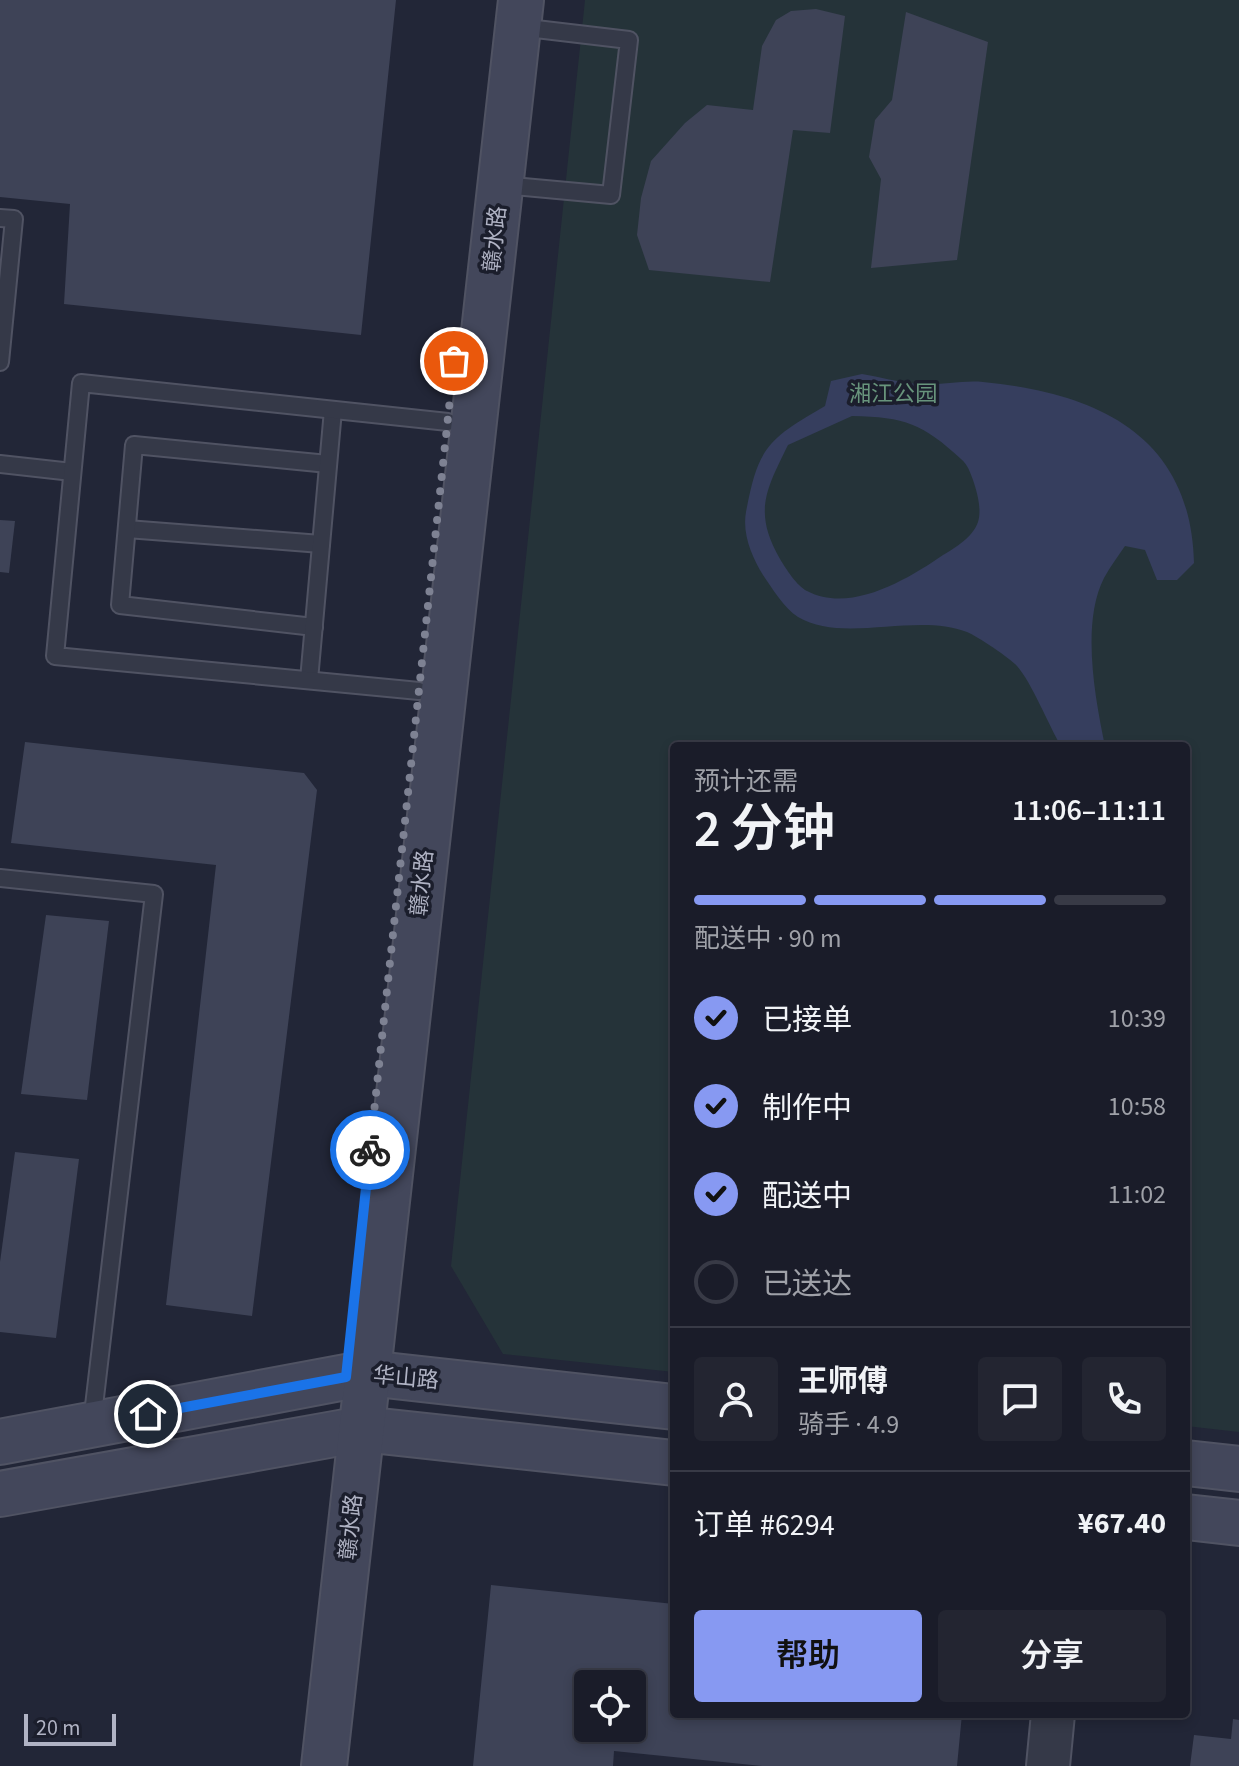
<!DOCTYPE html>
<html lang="zh">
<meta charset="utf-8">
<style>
body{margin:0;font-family:"Source Sans 3","Noto Sans SC",sans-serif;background:#232531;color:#f1f3f6;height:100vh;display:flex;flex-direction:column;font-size:30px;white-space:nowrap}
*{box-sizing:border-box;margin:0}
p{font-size:26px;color:#9fa1a8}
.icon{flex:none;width:44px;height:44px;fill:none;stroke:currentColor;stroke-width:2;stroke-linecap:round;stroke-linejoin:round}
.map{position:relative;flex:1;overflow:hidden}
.details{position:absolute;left:670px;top:742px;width:520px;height:976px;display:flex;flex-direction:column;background:#1a1c29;border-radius:8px;box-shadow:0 4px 12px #0003,0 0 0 2px #383a46}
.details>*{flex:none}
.buttons{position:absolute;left:574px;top:1670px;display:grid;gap:16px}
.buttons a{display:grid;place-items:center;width:72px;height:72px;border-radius:8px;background:#1a1c29;box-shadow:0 4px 12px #0003,0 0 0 2px #383a46;font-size:40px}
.scale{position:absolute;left:24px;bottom:20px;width:92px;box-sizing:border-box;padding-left:8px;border:4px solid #b0b3c4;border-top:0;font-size:22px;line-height:28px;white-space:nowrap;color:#b0b3c4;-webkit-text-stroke:6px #1b1e2c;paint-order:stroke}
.pin{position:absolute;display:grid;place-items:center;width:68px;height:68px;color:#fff;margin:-34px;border:4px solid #fff;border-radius:50%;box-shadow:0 2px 8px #0007}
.courier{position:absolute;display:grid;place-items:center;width:80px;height:80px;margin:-40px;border:6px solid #1a73e8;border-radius:50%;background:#fff;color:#222;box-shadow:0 2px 10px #0007}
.head em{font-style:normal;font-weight:600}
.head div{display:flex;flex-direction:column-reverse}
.head{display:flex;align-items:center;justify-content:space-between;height:136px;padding:0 24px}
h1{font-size:52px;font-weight:600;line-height:60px}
.bar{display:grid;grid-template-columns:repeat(4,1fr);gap:12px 8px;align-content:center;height:96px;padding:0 24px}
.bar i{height:10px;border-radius:6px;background:#383a46}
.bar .current{background:#8799f2}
.bar p{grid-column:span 4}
.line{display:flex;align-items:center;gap:20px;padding:0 24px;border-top:2px solid #383a46}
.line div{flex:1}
.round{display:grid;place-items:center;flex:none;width:84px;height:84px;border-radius:8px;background:#232531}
ol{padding:0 24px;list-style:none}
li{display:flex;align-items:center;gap:24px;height:88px}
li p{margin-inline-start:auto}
li .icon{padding:8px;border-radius:50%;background:#8799f2;color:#111;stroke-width:4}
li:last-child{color:#9fa1a8}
li i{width:44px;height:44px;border:4px solid #383a46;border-radius:50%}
.cta{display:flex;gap:16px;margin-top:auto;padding:16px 24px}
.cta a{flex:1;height:92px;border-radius:8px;background:#8799f2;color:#111;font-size:32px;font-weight:600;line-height:92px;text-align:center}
.cta a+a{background:#232531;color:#f1f3f6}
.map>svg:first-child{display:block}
.green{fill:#253339}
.water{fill:#363e5e;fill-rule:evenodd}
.building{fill:#3e4357;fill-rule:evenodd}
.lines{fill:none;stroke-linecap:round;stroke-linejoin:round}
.service-casing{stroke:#505363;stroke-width:20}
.tertiary-casing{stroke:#505363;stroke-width:46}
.secondary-casing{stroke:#505363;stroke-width:48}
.service{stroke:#353948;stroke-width:16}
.tertiary{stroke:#353948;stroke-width:42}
.secondary{stroke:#43475b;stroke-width:44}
.done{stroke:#7e8293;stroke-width:8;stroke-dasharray:0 14.4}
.route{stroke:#1a73e8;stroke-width:10}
.labels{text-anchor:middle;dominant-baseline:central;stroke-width:7;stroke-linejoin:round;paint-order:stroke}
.street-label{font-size:22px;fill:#b0b3c4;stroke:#1b1e2c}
.park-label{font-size:22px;fill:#68947c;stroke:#1b1e2c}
</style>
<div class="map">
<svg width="1239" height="1766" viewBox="0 0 1239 1766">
<rect width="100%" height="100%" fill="#222637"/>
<path class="green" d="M 585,0 L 1239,0 L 1239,1432 L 1186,1426 L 1186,746 L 674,746 L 674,1372 L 503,1354 L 451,1266 Z"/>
<path class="water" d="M 862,374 C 880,377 898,382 916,384 C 938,386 961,380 983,382 C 1097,393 1191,435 1194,563 L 1177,580 L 1157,580 L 1145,550 L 1125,546 C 1118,556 1110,567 1104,578 C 1081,623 1095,698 1105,746 L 1061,746 C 1048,724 1032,683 1017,666 C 1010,658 977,636 967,632 C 916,612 843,644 798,617 C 784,608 772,588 763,575 C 752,557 742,534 746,512 C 758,447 768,439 825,406 L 831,381 ZM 852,416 C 905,417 923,424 961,459 C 968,465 970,472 973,480 C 977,492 982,509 978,522 C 973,537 955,548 943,555 C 908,579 851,614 807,591 C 797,586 786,569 780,559 C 753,512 766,490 788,445 Z"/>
<g class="building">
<path d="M 0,0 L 396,0 L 361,335 L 64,304 L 70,204 L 0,197 Z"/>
<path d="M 816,9 L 845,16 L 830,133 L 793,130 L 770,282 L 649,270 L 637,235 L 641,198 L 651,161 L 685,123 L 707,105 L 753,110 L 762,46 L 776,20 L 791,11 Z"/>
<path d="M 906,12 L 988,42 L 957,260 L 871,268 L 881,179 L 869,157 L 875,120 L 892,100 Z"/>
<path d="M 0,520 L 15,521 L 9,573 L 0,572 Z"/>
<path d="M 25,742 L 304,773 L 317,790 L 252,1316 L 166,1305 L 216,865 L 11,843 Z"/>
<path d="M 46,915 L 109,921 L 87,1100 L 21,1094 Z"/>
<path d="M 15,1152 L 79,1159 L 56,1338 L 0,1332 L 0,1262 Z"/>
<path d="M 491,1585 L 674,1604 L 674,1714 L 962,1714 L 957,1766 L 762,1766 L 614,1751 L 613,1766 L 473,1766 ZM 588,1684 L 632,1684 L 632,1728 L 588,1728 Z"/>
<path d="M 1233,1719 L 1239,1720 L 1239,1766 L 1190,1766 L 1194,1735 L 1231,1739 Z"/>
</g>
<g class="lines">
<defs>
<g id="service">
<path d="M 503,185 L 611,195 L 629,40 L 519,27"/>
<path d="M 0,218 L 14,219 L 0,362"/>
<path d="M 0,464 L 72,472"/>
<path d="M 127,529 L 321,544"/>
<path d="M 314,627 L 120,605 L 134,445 L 328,464"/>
<path d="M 309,680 L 333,410"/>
<path d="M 419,691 L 55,656 L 81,383 L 448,422"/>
<path d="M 0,878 L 154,894 L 92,1423"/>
</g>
<path id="tertiary" d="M 1048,1766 L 1053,1714"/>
<g id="secondary">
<path d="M 0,1442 L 367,1373 L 674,1407"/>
<path d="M 1186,1463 L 1239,1469"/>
<path d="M 0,1494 L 362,1429 L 674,1463"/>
<path d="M 1186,1517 L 1239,1523"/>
<path d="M 324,1766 L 521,0"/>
</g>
</defs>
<use href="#service" class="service-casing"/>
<use href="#tertiary" class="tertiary-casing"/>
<use href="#secondary" class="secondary-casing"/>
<use href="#service" class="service"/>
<use href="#tertiary" class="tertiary"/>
<use href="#secondary" class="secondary"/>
</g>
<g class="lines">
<path class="done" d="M 370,1150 L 454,361"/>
<path class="route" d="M 148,1414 L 346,1377 L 370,1150"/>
</g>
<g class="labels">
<g class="street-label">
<text transform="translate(495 239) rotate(-84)">赣水路</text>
<text transform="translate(422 883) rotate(-84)">赣水路</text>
<text transform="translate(406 1378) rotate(5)">华山路</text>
<text transform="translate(351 1527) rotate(-84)">赣水路</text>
</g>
<g class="park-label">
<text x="893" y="394">湘江公园</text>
</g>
</g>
</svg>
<div class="buttons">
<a><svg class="icon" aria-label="locate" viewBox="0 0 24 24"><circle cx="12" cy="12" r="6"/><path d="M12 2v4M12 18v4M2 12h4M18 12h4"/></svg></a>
</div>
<div class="scale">20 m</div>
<div class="pin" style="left:454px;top:361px;background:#ea580c"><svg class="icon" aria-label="bag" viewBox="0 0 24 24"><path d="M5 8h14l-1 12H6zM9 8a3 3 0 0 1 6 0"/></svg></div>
<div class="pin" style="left:148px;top:1414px;background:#1f2937"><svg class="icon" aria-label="home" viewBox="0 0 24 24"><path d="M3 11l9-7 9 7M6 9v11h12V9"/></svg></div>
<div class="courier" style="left:370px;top:1150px"><svg class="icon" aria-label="bike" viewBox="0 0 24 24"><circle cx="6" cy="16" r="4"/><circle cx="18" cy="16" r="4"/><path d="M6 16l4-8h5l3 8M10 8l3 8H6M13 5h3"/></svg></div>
<section class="details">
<div class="head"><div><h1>2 分钟</h1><p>预计还需</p></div><em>11:06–11:11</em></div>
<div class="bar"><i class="current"></i><i class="current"></i><i class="current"></i><i></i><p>配送中 · 90 m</p></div>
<ol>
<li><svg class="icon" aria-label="check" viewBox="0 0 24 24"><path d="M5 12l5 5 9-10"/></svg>已接单<p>10:39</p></li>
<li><svg class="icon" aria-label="check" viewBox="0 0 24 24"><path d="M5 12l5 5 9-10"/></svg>制作中<p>10:58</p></li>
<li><svg class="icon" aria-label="check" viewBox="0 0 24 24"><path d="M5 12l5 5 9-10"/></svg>配送中<p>11:02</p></li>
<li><i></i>已送达</li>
</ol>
<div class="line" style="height:144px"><a class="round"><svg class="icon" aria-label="person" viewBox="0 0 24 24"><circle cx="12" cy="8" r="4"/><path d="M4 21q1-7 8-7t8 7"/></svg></a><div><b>王师傅</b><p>骑手 · 4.9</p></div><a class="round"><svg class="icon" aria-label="chat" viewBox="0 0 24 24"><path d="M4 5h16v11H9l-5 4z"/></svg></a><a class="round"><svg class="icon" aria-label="phone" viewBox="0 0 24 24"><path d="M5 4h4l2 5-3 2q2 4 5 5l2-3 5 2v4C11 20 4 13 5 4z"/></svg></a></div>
<div class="line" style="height:104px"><div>订单 #6294</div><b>¥67.40</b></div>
<div class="cta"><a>帮助</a><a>分享</a></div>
</section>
</div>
